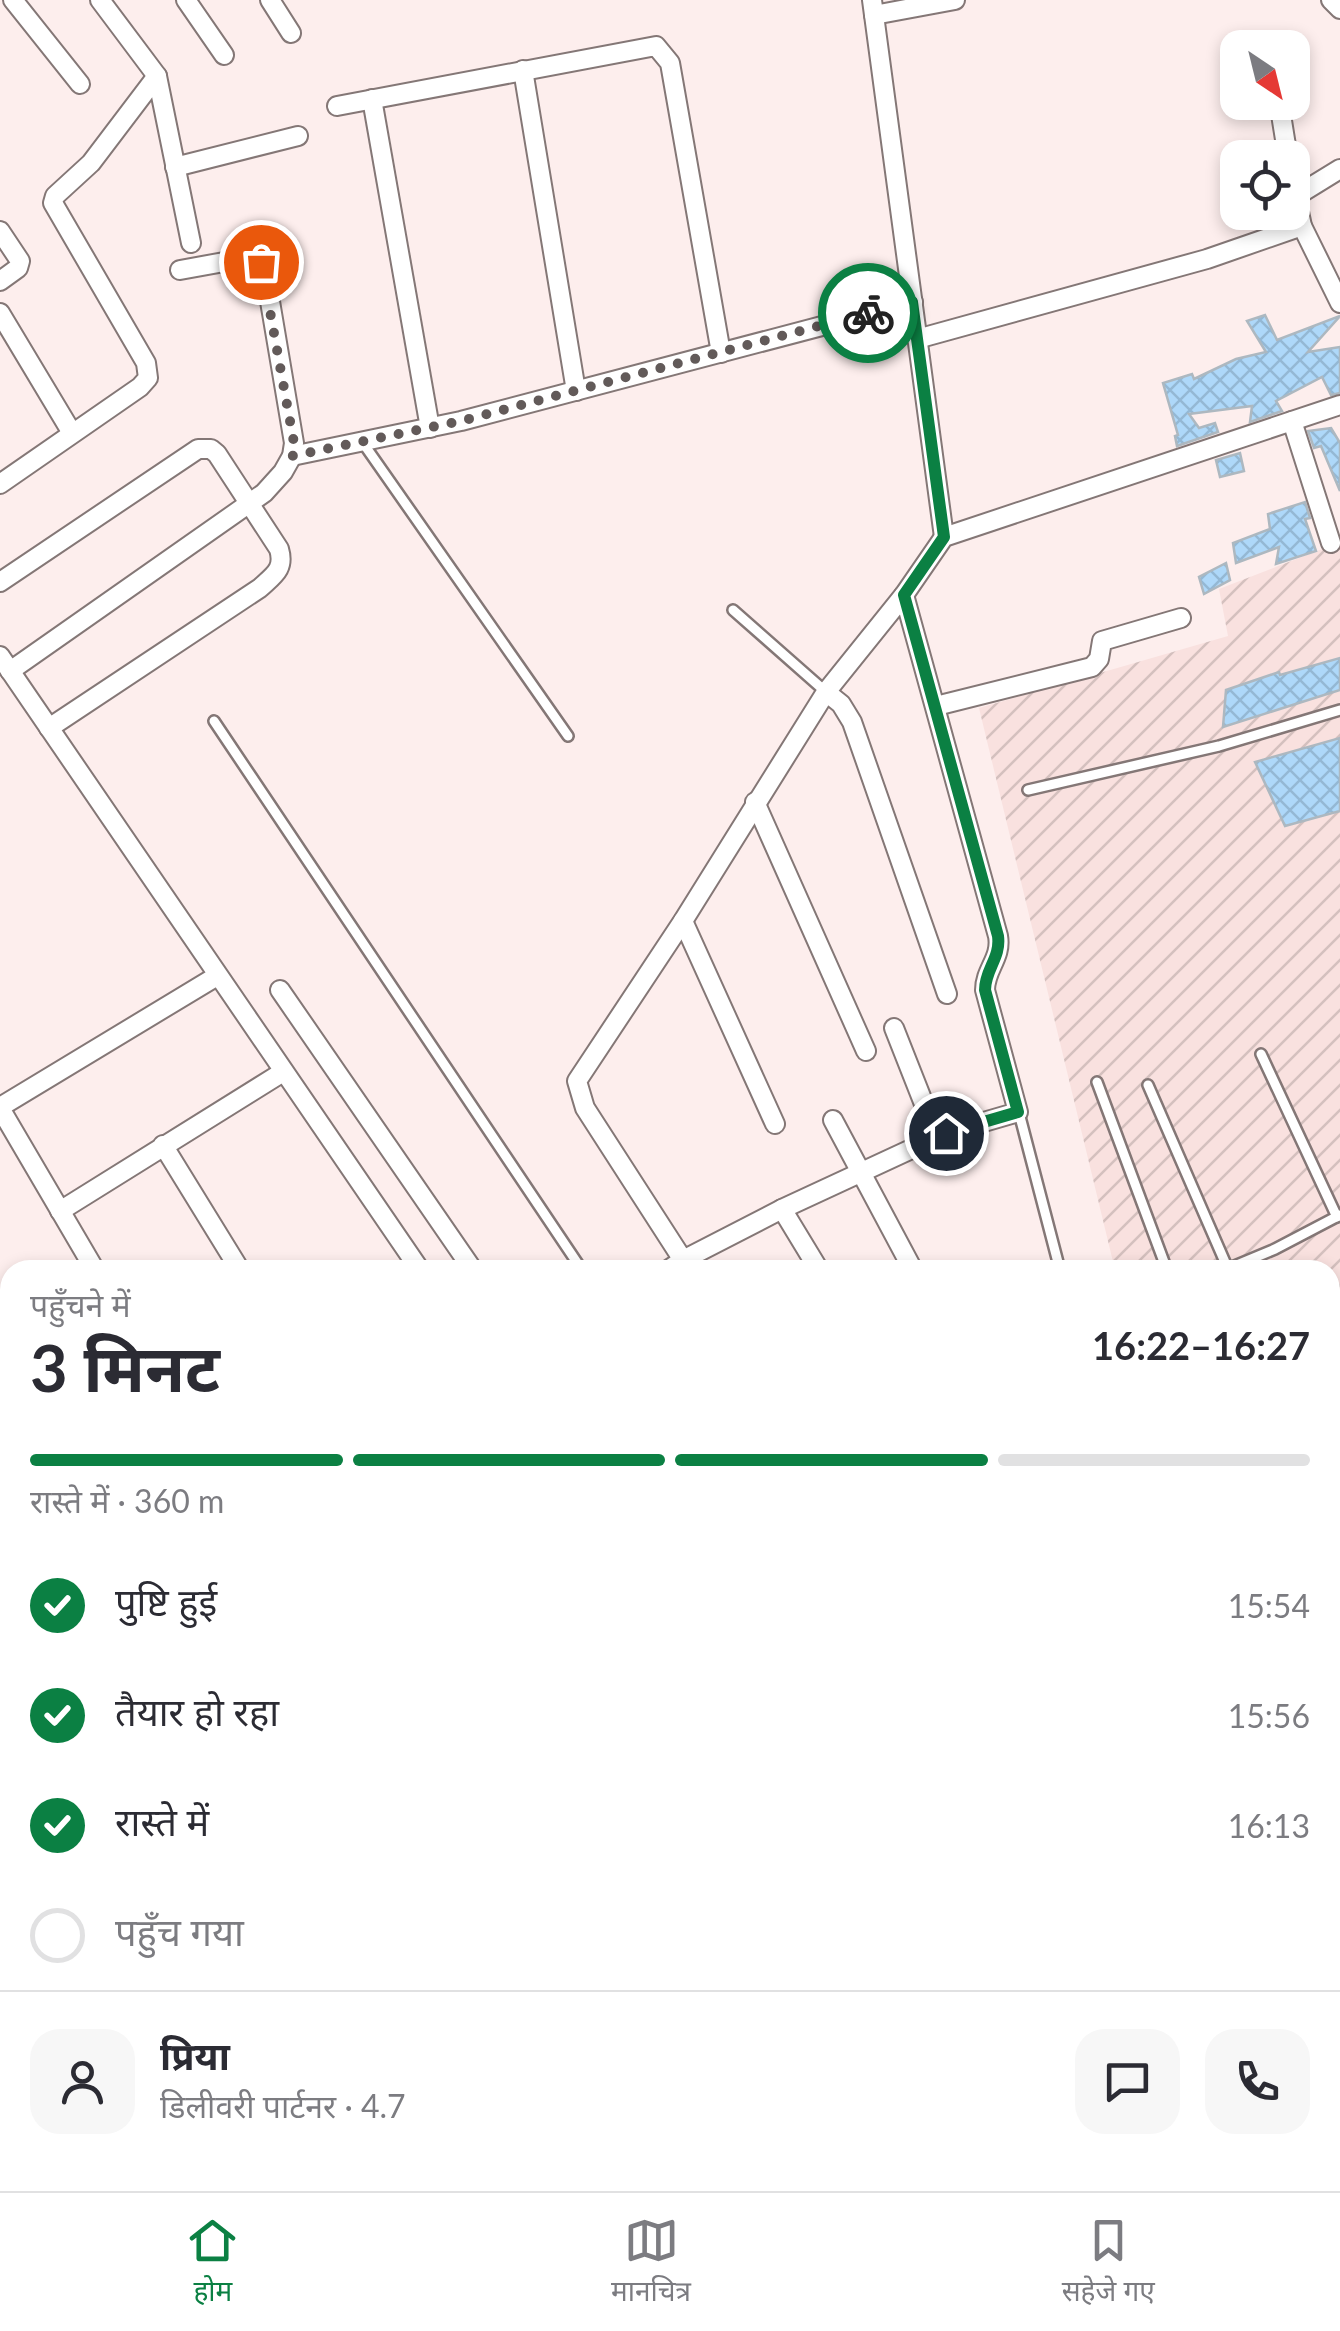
<!DOCTYPE html>
<html lang="hi">
<meta charset="utf-8">
<style>
body{margin:0;font-family:Lato,"Noto Sans Devanagari",sans-serif;background:#f7f7f7;color:#2b2b33;height:100vh;display:flex;flex-direction:column;font-size:38px;white-space:nowrap}
*{box-sizing:border-box;margin:0}
p{font-size:32px;color:#7c7c81}
.icon{flex:none;width:55px;height:55px;fill:none;stroke:currentColor;stroke-width:2;stroke-linecap:round;stroke-linejoin:round}
.map{position:relative;flex:1;overflow:hidden}
.panel{position:absolute;left:0px;top:1260px;width:1340px;height:932px;display:flex;flex-direction:column;background:#fff;border-radius:30px 30px 0 0;box-shadow:0 5px 15px #0003}
.panel>*{flex:none}
.needle{width:65px;rotate:145deg}
.buttons{position:absolute;left:1220px;top:30px;display:grid;gap:20px}
.buttons a{display:grid;place-items:center;width:90px;height:90px;border-radius:20px;background:#fff;box-shadow:0 5px 15px #0003;font-size:50px}
.pin{position:absolute;display:grid;place-items:center;width:85px;height:85px;color:#fff;margin:-42px;border:5px solid #fff;border-radius:50%;box-shadow:0 2px 10px #0007}
.courier{position:absolute;display:grid;place-items:center;width:100px;height:100px;margin:-50px;border:8px solid #0b8043;border-radius:50%;background:#fff;color:#222;box-shadow:0 2px 12px #0007}
.head em{font-style:normal;font-weight:700}
.head div{display:flex;flex-direction:column-reverse}
.head{display:flex;align-items:center;justify-content:space-between;height:170px;padding:0 30px}
h1{font-size:65px;font-weight:700;line-height:75px}
.bar{display:grid;grid-template-columns:repeat(4,1fr);gap:15px 10px;align-content:center;height:120px;padding:0 30px}
.bar i{height:12px;border-radius:8px;background:#e1e1e2}
.bar .active{background:#0b8043}
.bar p{grid-column:span 4}
.line{display:flex;align-items:center;gap:25px;padding:0 30px;border-top:2px solid #e1e1e2}
.line div{flex:1}
.round{display:grid;place-items:center;flex:none;width:105px;height:105px;border-radius:30px;background:#f7f7f7}
ol{padding:0 30px;list-style:none}
li{display:flex;align-items:center;gap:30px;height:110px}
li p{margin-inline-start:auto}
li .icon{padding:10px;border-radius:50%;background:#0b8043;color:#fff;stroke-width:4}
li:last-child{color:#7c7c81}
li i{width:55px;height:55px;border:5px solid #e1e1e2;border-radius:50%}
.tabs{display:flex;justify-content:space-around;align-items:center;height:140px;border-top:2px solid #e1e1e2;background:#fff;font-size:28px;color:#7c7c81}
.tabs a{display:grid;justify-items:center;gap:5px}
.tabs .active{color:#0b8043}
.map>svg:first-child{display:block}
.industrial{fill:url(#industrial-furrows)}
.building{fill:url(#building-cross-hatch);stroke:#adb8c0;stroke-width:2.5}
.lines{fill:none;stroke-linecap:round;stroke-linejoin:round}
.lane-casing{stroke:#847776;stroke-width:14}
.street-casing{stroke:#847776;stroke-width:22}
.lane{stroke:#fff;stroke-width:9}
.street{stroke:#fff;stroke-width:18}
.done{stroke:#625a59;stroke-width:10;stroke-dasharray:0 18}
.route{stroke:#0b8043;stroke-width:12}
</style>
<div class="map">
<svg width="1340" height="2191" viewBox="0 0 1340 2191">
<defs>
<pattern id="industrial-furrows" width="10" height="10" patternUnits="userSpaceOnUse" patternTransform="scale(2.5)"><rect width="10" height="10" fill="#f9e1df"/><path d="M-1 1l2-2M0 10L10 0M9 11l2-2" fill="none" stroke="#d4c0be"/></pattern>
<pattern id="building-cross-hatch" width="8" height="8" patternUnits="userSpaceOnUse" patternTransform="scale(2.5)"><rect width="8" height="8" fill="#aed8f9"/><path d="M0 0l8 8M0 8l8-8" fill="none" stroke="#94b8d4"/></pattern>
</defs>
<rect width="100%" height="100%" fill="#fdeeed"/>
<g class="industrial">
<path d="M 1340,542 L 1340,2191 L 777,2191 L 771,2183 L 1330,2182 L 1330,1270 L 1115,1270 L 979,708 L 1228,636 L 1219,589 Z"/>
<path d="M 0,1945 L 10,1959 L 10,2054 L 0,2059 Z"/>
</g>
<g class="building">
<path d="M 1265,315 L 1277,340 L 1340,316 L 1308,352 L 1340,347 L 1340,393 L 1331,395 L 1322,377 L 1276,401 L 1282,411 L 1250,422 L 1252,406 L 1189,414 L 1199,428 L 1215,423 L 1218,432 L 1177,446 L 1175,436 L 1178,435 L 1163,383 L 1192,374 L 1194,379 L 1236,359 L 1266,352 L 1247,321 Z"/>
<path d="M 1331,428 L 1340,443 L 1340,491 L 1321,446 L 1314,448 L 1308,431 Z"/>
<path d="M 1240,453 L 1244,471 L 1220,477 L 1216,460 Z"/>
<path d="M 1305,502 L 1310,518 L 1305,519 L 1316,551 L 1276,564 L 1279,547 L 1236,563 L 1233,543 L 1270,529 L 1268,514 Z"/>
<path d="M 1226,563 L 1230,580 L 1204,594 L 1199,577 Z"/>
<path d="M 1340,658 L 1340,690 L 1223,727 L 1226,690 L 1279,672 L 1280,675 Z"/>
<path d="M 1340,738 L 1340,811 L 1285,826 L 1255,762 Z"/>
</g>
<g class="lines">
<defs>
<g id="lane">
<path d="M 363,443 L 568,736"/>
<path d="M 733,610 L 826,692"/>
<path d="M 214,721 L 582,1270"/>
<path d="M 1028,790 L 1219,746 L 1340,710"/>
<path d="M 1261,1054 L 1337,1217"/>
<path d="M 1097,1082 L 1167,1270"/>
<path d="M 1148,1085 L 1228,1269"/>
<path d="M 1019,1113 L 1060,1270"/>
<path d="M 1225,1270 L 1275,1249 L 1340,1215"/>
<path d="M 1330,1643 L 1340,1676"/>
<path d="M 1330,2089 L 1340,2120"/>
<path d="M 1198,2182 L 1202,2191"/>
<path d="M 1151,2191 L 1166,2182"/>
</g>
<g id="street">
<path d="M 13,0 L 80,84"/>
<path d="M 100,0 L 157,76 L 191,243"/>
<path d="M 186,0 L 224,55"/>
<path d="M 270,0 L 291,33"/>
<path d="M 872,0 L 944,537"/>
<path d="M 1331,0 L 1340,9"/>
<path d="M 874,15 L 955,0"/>
<path d="M 523,70 L 576,391"/>
<path d="M 372,99 L 430,428"/>
<path d="M 1279,102 L 1288,158"/>
<path d="M 337,106 L 656,46 L 670,63 L 721,353"/>
<path d="M 175,167 L 298,136"/>
<path d="M 1292,179 L 1302,226 L 1340,303"/>
<path d="M 1296,196 L 1340,169"/>
<path d="M 0,231 L 20,261 L 18,268 L 0,281"/>
<path d="M 0,313 L 72,433"/>
<path d="M 917,339 L 1207,259 L 1302,226"/>
<path d="M 1292,421 L 1331,543"/>
<path d="M 292,456 L 461,421 L 913,302"/>
<path d="M 0,484 L 140,387 L 148,378 L 146,363 L 53,203 L 55,196 L 91,163 L 157,76"/>
<path d="M 0,582 L 198,449 L 211,449 L 217,454 L 279,549 C 285,569 274,575 260,588 L 49,728"/>
<path d="M 0,656 L 420,1270"/>
<path d="M 10,671 L 264,493 L 283,472 L 292,456 L 294,443 L 264,266 L 259,259 L 252,257 L 180,270"/>
<path d="M 826,692 L 841,704 L 852,722 L 947,994"/>
<path d="M 936,706 L 1092,667 L 1099,659 L 1102,641 L 1181,618"/>
<path d="M 755,802 L 866,1051"/>
<path d="M 683,921 L 775,1124"/>
<path d="M 280,990 L 473,1270"/>
<path d="M 894,1028 L 937,1137"/>
<path d="M 0,1107 L 217,976"/>
<path d="M 0,1108 L 95,1270"/>
<path d="M 833,1120 L 913,1270"/>
<path d="M 163,1145 L 240,1270"/>
<path d="M 782,1209 L 819,1270"/>
<path d="M 60,1211 L 283,1072"/>
<path d="M 683,1260 L 782,1209 L 946,1133 L 1018,1112 L 985,990 C 985,969 1002,958 998,936 L 904,595"/>
<path d="M 668,1270 L 683,1260 L 585,1108 L 577,1081 L 683,921 L 826,692 L 904,595 L 944,537 L 1340,405"/>
<path d="M 0,1583 L 10,1595"/>
<path d="M 0,1686 L 10,1680"/>
<path d="M 0,1930 L 10,1945"/>
<path d="M 0,2139 L 10,2134"/>
<path d="M 144,2182 L 150,2191"/>
<path d="M 92,2191 L 111,2182"/>
<path d="M 286,2191 L 299,2182"/>
<path d="M 381,2191 L 393,2182"/>
<path d="M 456,2191 L 469,2182"/>
<path d="M 597,2191 L 609,2182"/>
<path d="M 703,2191 L 716,2182"/>
</g>
</defs>
<use href="#lane" class="lane-casing"/>
<use href="#street" class="street-casing"/>
<use href="#lane" class="lane"/>
<use href="#street" class="street"/>
</g>
<g class="lines">
<path class="done" d="M 261,262 L 294,443 L 292,456 L 461,421 L 868,313"/>
<path class="route" d="M 868,313 L 912,302 L 944,537 L 904,595 L 998,936 C 1001,958 985,969 985,990 L 1018,1112 L 946,1133"/>
</g>
</svg>
<div class="buttons">
<a><svg class="needle" viewBox="-14 -14 28 28"><path d="M0-13l5 13h-10z" fill="#e53935"/><path d="M0 13l5-13h-10z" fill="#7c7c81"/></svg></a>
<a><svg class="icon" aria-label="locate" viewBox="0 0 24 24"><circle cx="12" cy="12" r="6"/><path d="M12 2v4M12 18v4M2 12h4M18 12h4"/></svg></a>
</div>
<div class="pin" style="left:261px;top:262px;background:#ea580c"><svg class="icon" aria-label="bag" viewBox="0 0 24 24"><path d="M5 8h14l-1 12H6zM9 8a3 3 0 0 1 6 0"/></svg></div>
<div class="pin" style="left:946px;top:1133px;background:#1f2937"><svg class="icon" aria-label="home" viewBox="0 0 24 24"><path d="M3 11l9-7 9 7M6 9v11h12V9"/></svg></div>
<div class="courier" style="left:868px;top:313px"><svg class="icon" aria-label="bike" viewBox="0 0 24 24"><circle cx="6" cy="16" r="4"/><circle cx="18" cy="16" r="4"/><path d="M6 16l4-8h5l3 8M10 8l3 8H6M13 5h3"/></svg></div>
<section class="panel">
<div class="head"><div><h1>3 मिनट</h1><p>पहुँचने में</p></div><em>16:22–16:27</em></div>
<div class="bar"><i class="active"></i><i class="active"></i><i class="active"></i><i></i><p>रास्ते में · 360 m</p></div>
<ol>
<li><svg class="icon" aria-label="check" viewBox="0 0 24 24"><path d="M5 12l5 5 9-10"/></svg>पुष्टि हुई<p>15:54</p></li>
<li><svg class="icon" aria-label="check" viewBox="0 0 24 24"><path d="M5 12l5 5 9-10"/></svg>तैयार हो रहा<p>15:56</p></li>
<li><svg class="icon" aria-label="check" viewBox="0 0 24 24"><path d="M5 12l5 5 9-10"/></svg>रास्ते में<p>16:13</p></li>
<li><i></i>पहुँच गया</li>
</ol>
<div class="line" style="height:180px"><a class="round"><svg class="icon" aria-label="person" viewBox="0 0 24 24"><circle cx="12" cy="8" r="4"/><path d="M4 21q1-7 8-7t8 7"/></svg></a><div><b>प्रिया</b><p>डिलीवरी पार्टनर · 4.7</p></div><a class="round"><svg class="icon" aria-label="chat" viewBox="0 0 24 24"><path d="M4 5h16v11H9l-5 4z"/></svg></a><a class="round"><svg class="icon" aria-label="phone" viewBox="0 0 24 24"><path d="M5 4h4l2 5-3 2q2 4 5 5l2-3 5 2v4C11 20 4 13 5 4z"/></svg></a></div>
</section>
</div>
<nav class="tabs">
<a class="active"><svg class="icon" aria-label="home" viewBox="0 0 24 24"><path d="M3 11l9-7 9 7M6 9v11h12V9"/></svg>होम</a>
<a><svg class="icon" aria-label="map" viewBox="0 0 24 24"><path d="M3 6l6-2 6 2 6-2v14l-6 2-6-2-6 2zM9 4v14M15 6v14"/></svg>मानचित्र</a>
<a><svg class="icon" aria-label="saved" viewBox="0 0 24 24"><path d="M7 4h10v16l-5-4-5 4z"/></svg>सहेजे गए</a>
</nav>
